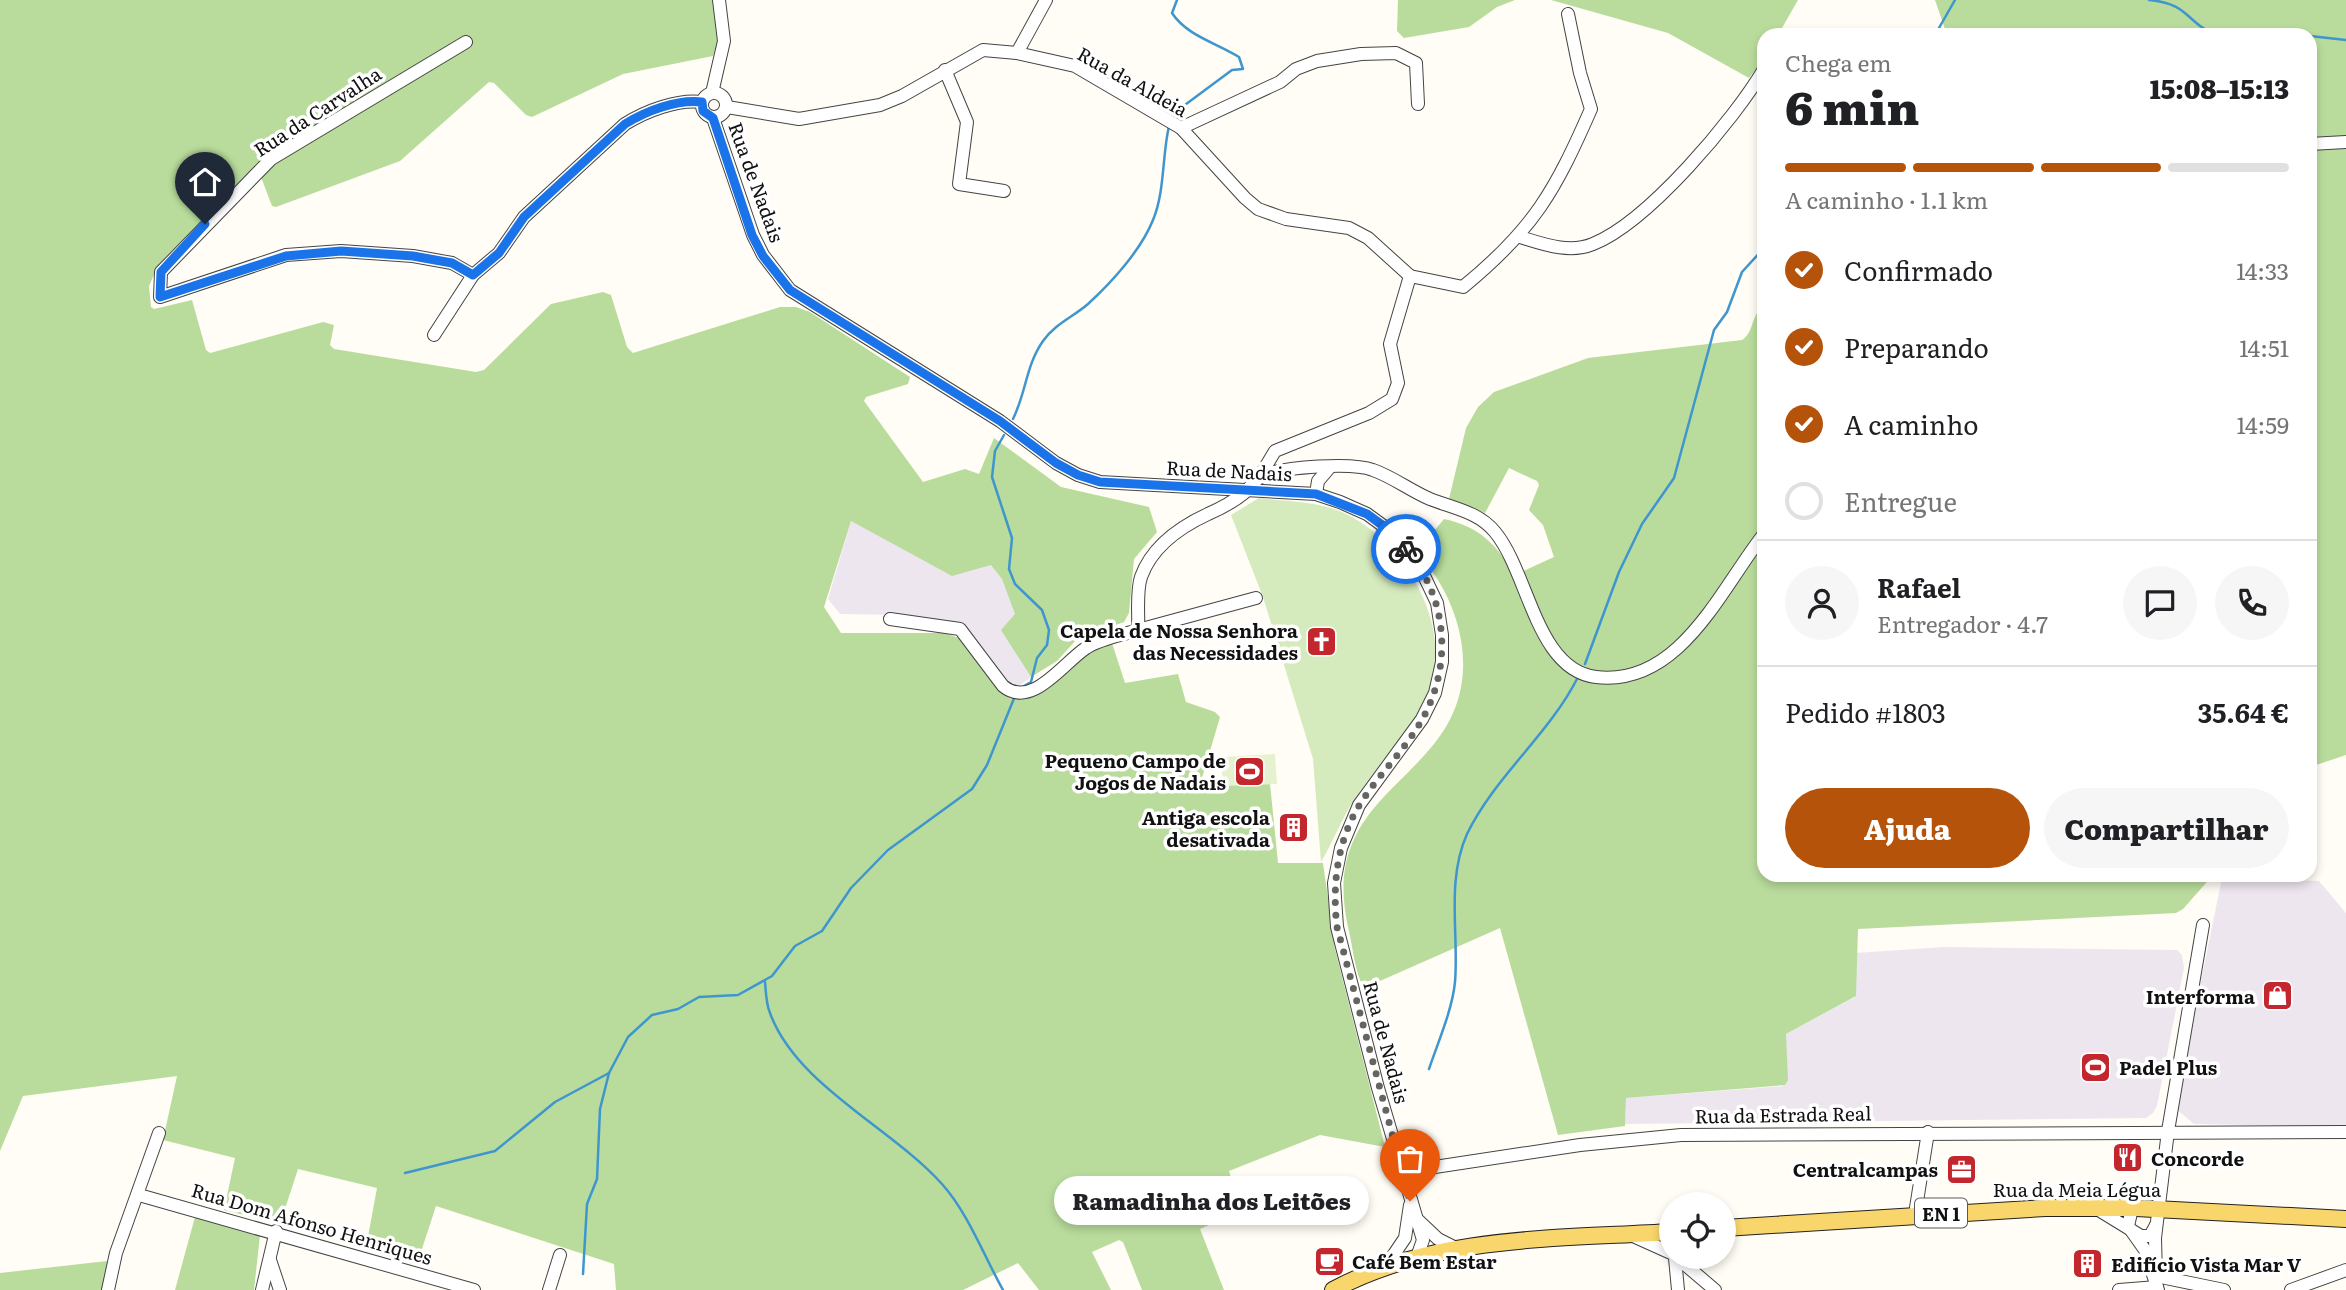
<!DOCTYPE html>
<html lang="pt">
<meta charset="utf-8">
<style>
body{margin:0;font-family:Literata,serif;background:#f6f6f6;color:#202124;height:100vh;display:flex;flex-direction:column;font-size:26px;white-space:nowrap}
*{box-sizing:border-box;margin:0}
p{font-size:23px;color:#757577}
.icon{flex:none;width:38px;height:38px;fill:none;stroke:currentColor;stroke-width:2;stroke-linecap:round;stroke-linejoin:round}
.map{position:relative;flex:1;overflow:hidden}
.details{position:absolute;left:1757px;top:28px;width:560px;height:854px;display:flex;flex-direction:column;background:#fff;border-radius:21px;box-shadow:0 4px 10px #0003}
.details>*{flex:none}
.fabs{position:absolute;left:1659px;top:1192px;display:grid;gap:14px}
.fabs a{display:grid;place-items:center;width:77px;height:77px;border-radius:50%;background:#fff;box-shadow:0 4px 10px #0003;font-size:35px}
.pin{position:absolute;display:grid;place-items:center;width:60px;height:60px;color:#fff;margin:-72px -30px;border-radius:50% 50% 50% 0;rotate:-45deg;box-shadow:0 0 7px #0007}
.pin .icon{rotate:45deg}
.courier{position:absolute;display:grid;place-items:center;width:70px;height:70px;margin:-35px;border:5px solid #1a73e8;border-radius:50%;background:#fff;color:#222;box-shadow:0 2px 9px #0007}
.bubble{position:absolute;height:49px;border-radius:24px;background:#fff;box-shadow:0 4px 10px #0003;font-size:23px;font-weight:800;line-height:49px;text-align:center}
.summary em{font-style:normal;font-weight:800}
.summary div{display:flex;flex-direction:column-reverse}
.summary{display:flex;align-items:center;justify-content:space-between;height:119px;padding:0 28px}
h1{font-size:46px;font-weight:800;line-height:52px}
.bar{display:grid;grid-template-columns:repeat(4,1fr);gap:10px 7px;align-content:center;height:84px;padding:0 28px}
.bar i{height:9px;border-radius:5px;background:#e0e0e0}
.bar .on{background:#b45309}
.bar p{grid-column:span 4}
.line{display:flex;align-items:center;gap:18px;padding:0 28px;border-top:2px solid #e0e0e0}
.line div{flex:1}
.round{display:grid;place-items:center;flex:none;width:74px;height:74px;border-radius:37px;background:#f6f6f6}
ol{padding:0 28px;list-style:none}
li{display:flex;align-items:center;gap:21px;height:77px}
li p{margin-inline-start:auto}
li .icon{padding:7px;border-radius:50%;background:#b45309;color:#fff;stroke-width:4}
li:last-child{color:#757577}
li i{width:38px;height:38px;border:4px solid #e0e0e0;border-radius:50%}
.primary-button{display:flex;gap:14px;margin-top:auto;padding:14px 28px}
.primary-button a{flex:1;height:80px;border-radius:42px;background:#b45309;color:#fff;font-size:28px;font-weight:800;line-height:80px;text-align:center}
.primary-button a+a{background:#f6f6f6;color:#202124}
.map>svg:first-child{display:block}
.industrial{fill:#eee6ef}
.green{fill:#d5ebbd}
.forest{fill:#b9dc9c}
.pitch{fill:#e6f2cf}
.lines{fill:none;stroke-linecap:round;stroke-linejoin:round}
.stream{stroke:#3f96cf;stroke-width:2.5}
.minor-casing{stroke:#444;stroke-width:14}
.major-casing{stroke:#222;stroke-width:18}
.minor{stroke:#fff;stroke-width:12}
.major{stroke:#f9d66b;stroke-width:16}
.done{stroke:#646461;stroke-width:7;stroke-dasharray:0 12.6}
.route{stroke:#1a73e8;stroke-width:9}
.labels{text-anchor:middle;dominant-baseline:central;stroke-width:7;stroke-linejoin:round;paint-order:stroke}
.shield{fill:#fff;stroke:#585858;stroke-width:2}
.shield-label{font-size:18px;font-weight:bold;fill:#111}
.street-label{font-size:19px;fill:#111;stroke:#fff}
.poi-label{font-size:19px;font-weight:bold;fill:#111;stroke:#fff;text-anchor:end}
</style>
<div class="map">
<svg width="2346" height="1290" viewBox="0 0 2346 1290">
<rect width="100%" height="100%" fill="#fffdf5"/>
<g class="industrial">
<path d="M 851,521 L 991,564 L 1002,579 L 1016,614 L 1002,630 L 1031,677 L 1015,689 L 1004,683 L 960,623 L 902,615 L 840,614 L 828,599 Z"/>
<path d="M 2222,878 L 2319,881 L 2346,913 L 2346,1127 L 2194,1124 L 2175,1108 Z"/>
<path d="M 1944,947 L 2177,950 L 2182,955 L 2184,968 L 2157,1106 L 2153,1113 L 2146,1118 L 1625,1124 L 1626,1098 L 1783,1086 L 1786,1034 L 1855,997 L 1856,953 Z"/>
</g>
<path class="green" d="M 1259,498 C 1280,501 1302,501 1323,506 C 1390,521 1447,607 1434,674 C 1424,723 1379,761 1354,800 C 1341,820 1333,842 1321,862 L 1313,759 L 1263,597 L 1231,515 Z"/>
<g class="forest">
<path d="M 0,0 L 713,0 L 719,39 L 713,56 L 623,74 L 532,117 L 526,115 L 494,83 L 489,82 L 400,161 L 276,207 L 272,206 L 258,169 L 157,268 L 149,286 L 151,307 L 154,309 L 192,300 L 206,350 L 210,353 L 323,322 L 334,325 L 330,345 L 334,349 L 476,372 L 484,370 L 551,304 L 603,292 L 611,295 L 627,347 L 633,353 L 780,307 L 796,307 L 810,312 L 910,377 L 908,384 L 866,397 L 864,401 L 923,482 L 965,469 L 979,474 L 994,438 L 1061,487 L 1149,507 L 1157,532 L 1134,559 L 1129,613 L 1124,622 L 1077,639 L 1057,661 L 1031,677 L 1001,630 L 1015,614 L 1002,579 L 991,565 L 952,576 L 851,521 L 824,607 L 841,633 L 944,633 L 962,639 L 1004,695 L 1011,699 L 1022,698 L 1086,650 L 1112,643 L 1125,683 L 1178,674 L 1186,702 L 1215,712 L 1220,717 L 1200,785 L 1270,784 L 1278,863 L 1323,863 L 1335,949 L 1385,1147 L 1320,1135 L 1229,1171 L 1241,1211 L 1200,1229 L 1224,1290 L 1142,1290 L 1123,1242 L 1119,1240 L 1092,1252 L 1111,1290 L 1039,1290 L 1018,1263 L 963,1290 L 616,1290 L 614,1264 L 436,1206 L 419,1258 L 367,1242 L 377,1188 L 298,1169 L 280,1224 L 224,1210 L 235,1158 L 163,1140 L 177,1076 L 23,1096 L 0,1151 Z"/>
<path d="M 1398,0 L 1515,0 L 1497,7 L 1469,27 L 1404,38 L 1397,31 Z"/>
<path d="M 1551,0 L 1798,0 L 1778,35 L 1764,35 L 1764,58 L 1749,78 L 1668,33 Z"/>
<path d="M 1935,0 L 2346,0 L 2346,755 L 2310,767 L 2310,35 L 1947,35 Z"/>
<path d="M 1764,307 L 1764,875 L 2213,875 L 2183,909 L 2176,913 L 1858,929 L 1856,996 L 1786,1034 L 1788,1080 L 1785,1085 L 1626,1098 L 1625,1126 L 1558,1135 L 1500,928 L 1364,988 C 1355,973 1353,949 1349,931 C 1316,795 1443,785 1461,687 C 1468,650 1457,611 1438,580 C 1432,570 1421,559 1420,548 L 1444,519 C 1480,527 1496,544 1515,575 L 1554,557 L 1543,525 L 1529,510 L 1539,485 L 1537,481 L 1509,468 L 1485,513 L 1449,499 L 1466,428 L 1478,407 L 1494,392 L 1588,358 L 1742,340 C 1755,332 1750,314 1764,307 Z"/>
<path d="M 195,1217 L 260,1235 L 254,1290 L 175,1290 Z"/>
<path d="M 107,1261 L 109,1262 L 105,1290 L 0,1290 L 0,1273 Z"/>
</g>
<path class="pitch" d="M 1275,754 L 1277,784 L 1223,786 L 1221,757 Z"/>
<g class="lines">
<g class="stream">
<path d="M 2149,0 C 2192,4 2185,24 2218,35"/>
<path d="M 1935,35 L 1955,0"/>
<path d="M 2252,35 L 2262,35"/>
<path d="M 2310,36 L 2346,40"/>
<path d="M 1170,116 L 1232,70 L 1243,69 L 1239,57 C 1217,43 1187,36 1172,13 L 1177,0"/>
<path d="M 1013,419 C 1026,393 1026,365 1043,341 C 1055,324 1073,317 1088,304 C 1112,282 1141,250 1153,220 C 1165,191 1162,156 1169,126"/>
<path d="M 1004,435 L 995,451 L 992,477 L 1012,538 L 1009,569 L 1015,584 L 1042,610 L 1049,630 L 1047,645 L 1037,658 L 1031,682 L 1024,686"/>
<path d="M 1585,664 L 1619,572 L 1642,524 L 1674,478 L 1714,330 L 1727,312 L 1742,272 L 1764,248"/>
<path d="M 765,982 C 766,992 766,1004 770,1013 C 796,1085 892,1128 942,1184 C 968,1213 984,1256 1003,1290"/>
<path d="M 1429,1069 C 1438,1042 1452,1011 1455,982 C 1459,934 1446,881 1467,834 C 1495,776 1549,735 1578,677"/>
<path d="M 405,1173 L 495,1151 L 555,1102 L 609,1073"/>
<path d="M 583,1274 L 587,1204 L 597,1179 L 600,1109 L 609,1073 L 628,1037 L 652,1015 L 678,1009 L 699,997 L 738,995 L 772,976 L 795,946 L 822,931 L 851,888 L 888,850 L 972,789 L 987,765 L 1015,696"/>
</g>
<defs>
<g id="minor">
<path d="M 466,42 L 271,159 L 161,272 L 160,297 L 286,255 L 341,251 L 413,256 L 452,263 L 473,275 L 499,253 L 524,217 L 625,124 C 646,111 677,99 702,102"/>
<path d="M 1017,53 L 1046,0"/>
<path d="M 945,70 L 967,122 L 959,184 L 1004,191"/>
<circle cx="714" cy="105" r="12"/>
<path d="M 712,93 L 724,41 L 719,0"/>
<path d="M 727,107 L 799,119 L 880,105 L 902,96 L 983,50 L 1017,53 L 1075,66 L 1181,128 L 1245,198 L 1258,209 L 1286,219 L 1349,228 L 1368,238 L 1410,276"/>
<path d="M 713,118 L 753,235 L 763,255 L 790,290 L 1000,421 L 1056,463 L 1078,475 L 1100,482 L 1316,494 L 1340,502 L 1367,514 L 1393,533 L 1417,561 L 1437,603 L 1442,635 L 1442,662 L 1435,693 L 1422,719 L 1359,805 L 1341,848 L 1334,883 L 1337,927 L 1378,1088 L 1423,1240 L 1417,1257"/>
<path d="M 1181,128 L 1280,82 L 1296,69 L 1317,61 L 1361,54 L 1396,53 L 1416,63 L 1418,104"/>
<path d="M 2310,144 L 2346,142"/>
<path d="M 1520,237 C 1543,244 1569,254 1593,244 C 1648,222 1734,120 1764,69"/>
<path d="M 1410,276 L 1463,287 C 1534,229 1555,191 1591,109 L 1580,73 L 1568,14"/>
<path d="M 434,335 L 473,275"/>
<path d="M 1260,476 L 1275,451 L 1369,413 L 1392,399 L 1398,383 L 1390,344 L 1410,276"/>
<path d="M 1316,494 L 1318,481 L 1330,467"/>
<path d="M 890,619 L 960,629 L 1003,686 C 1032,710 1064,662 1086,648 C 1099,639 1122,635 1138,630 C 1139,614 1136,592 1141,577 C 1152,546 1180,527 1208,514 C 1222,508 1233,502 1244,493 C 1251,487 1256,478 1264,475 C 1285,467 1352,462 1373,470 C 1393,477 1411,491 1430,499 C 1453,508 1479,512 1495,532 C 1529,573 1536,670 1596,677 C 1680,687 1721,588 1764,534"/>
<path d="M 1138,630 L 1256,598"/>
<path d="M 1402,1172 L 1580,1145 L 1681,1135 L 2346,1132"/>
<path d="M 139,1195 L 474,1290"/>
<path d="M 2136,1208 L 2131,1213 L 2128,1226 L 2145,1250 L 2158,1290"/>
<path d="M 2097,1209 L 2141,1236 L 2150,1236 L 2156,1225"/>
<path d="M 1915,1214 L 1928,1132"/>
<path d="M 1419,1221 L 1438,1239 L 1456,1248"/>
<path d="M 1631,1235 L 1671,1253"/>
<path d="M 1675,1256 L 1715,1290"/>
<path d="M 1675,1258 L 1678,1290"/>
<path d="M 270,1260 L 280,1290"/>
<path d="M 1386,1266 L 1405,1238 L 1410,1205"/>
<path d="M 2156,1276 L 2155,1238 L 2168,1131 L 2203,925"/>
<path d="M 2156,1276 L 2224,1290"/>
<path d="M 108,1290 L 116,1253 L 159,1133"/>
<path d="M 262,1290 L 276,1231"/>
<path d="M 549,1290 L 560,1255"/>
<path d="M 2119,1290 L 2157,1287"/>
<path d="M 2291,1290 L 2346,1270"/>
</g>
<g id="major">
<path d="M 1724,1228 L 2045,1208 L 2136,1208 L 2346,1219"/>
<path d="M 1333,1290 C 1435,1235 1558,1239 1671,1232"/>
</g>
</defs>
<use href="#minor" class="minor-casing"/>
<use href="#major" class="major-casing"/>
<use href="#minor" class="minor"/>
<use href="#major" class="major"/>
</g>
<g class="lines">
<path class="done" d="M 1406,549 C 1447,596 1453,663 1423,718 C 1406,749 1379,774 1360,804 C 1337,841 1332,885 1337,927 L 1410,1201"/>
<path class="route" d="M 205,224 L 161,272 L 160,297 L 286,256 L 341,251 L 413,256 L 452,263 L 473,275 L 499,253 L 524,217 L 625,124 C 646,111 677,99 702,102 L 703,111 L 713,118 L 752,235 L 763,256 L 790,290 L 1000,421 L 1056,463 L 1078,475 L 1100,482 L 1316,494 L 1367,514 L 1393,533 L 1406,549"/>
</g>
<defs>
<symbol id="church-square" viewBox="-11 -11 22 22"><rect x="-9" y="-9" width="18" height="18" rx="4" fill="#c4262e" stroke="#fff"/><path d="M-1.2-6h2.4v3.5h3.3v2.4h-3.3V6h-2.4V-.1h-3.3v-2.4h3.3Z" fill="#fff"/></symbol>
<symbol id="stadium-square" viewBox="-11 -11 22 22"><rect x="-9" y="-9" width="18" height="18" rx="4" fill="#c4262e" stroke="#fff"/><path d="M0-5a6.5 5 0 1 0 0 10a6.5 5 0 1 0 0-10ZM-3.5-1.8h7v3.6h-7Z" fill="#fff"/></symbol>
<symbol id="building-square" viewBox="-11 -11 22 22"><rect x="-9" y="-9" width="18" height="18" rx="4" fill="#c4262e" stroke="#fff"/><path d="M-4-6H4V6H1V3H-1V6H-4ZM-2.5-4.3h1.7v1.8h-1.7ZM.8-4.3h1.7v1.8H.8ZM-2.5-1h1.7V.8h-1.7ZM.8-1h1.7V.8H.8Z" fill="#fff"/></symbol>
<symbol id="shop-square" viewBox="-11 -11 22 22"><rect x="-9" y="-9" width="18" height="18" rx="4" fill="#c4262e" stroke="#fff"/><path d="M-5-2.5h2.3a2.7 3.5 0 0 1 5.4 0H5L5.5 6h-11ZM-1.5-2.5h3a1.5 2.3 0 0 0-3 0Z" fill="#fff"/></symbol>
<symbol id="restaurant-square" viewBox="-11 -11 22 22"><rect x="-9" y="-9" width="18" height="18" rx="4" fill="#c4262e" stroke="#fff"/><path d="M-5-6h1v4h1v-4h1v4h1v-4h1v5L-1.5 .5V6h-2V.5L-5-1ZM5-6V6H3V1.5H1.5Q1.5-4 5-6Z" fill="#fff"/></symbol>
<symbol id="office-square" viewBox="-11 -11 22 22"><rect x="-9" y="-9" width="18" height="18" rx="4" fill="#c4262e" stroke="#fff"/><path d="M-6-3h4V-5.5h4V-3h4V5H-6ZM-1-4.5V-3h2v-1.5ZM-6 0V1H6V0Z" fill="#fff"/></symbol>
<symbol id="cafe-square" viewBox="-11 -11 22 22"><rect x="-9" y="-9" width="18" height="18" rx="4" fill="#c4262e" stroke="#fff"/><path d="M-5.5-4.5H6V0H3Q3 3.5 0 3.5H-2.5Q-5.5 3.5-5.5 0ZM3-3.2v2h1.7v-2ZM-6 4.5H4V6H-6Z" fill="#fff"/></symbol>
</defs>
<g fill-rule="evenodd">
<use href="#church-square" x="1304" y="624" width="35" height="35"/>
<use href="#stadium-square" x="1232" y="754" width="35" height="35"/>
<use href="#building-square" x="1276" y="810" width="35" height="35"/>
<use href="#shop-square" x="2260" y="978" width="35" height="35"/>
<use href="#stadium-square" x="2078" y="1050" width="35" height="35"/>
<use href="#restaurant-square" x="2110" y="1140" width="35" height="35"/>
<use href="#office-square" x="1944" y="1152" width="35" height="35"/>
<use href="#cafe-square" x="1312" y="1244" width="35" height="35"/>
<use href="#building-square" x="2070" y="1246" width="35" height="35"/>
</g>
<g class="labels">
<rect class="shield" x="1915" y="1198.5" width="52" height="29" rx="5"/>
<g class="shield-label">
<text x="1941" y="1213">EN 1</text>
</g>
<g class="street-label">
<text transform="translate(1133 81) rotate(29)">Rua da Aldeia</text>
<text transform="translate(317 111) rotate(-33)">Rua da Carvalha</text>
<text transform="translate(757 182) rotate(70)">Rua de Nadais</text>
<text transform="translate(1229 470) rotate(3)">Rua de Nadais</text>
<text transform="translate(1387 1042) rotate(75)">Rua de Nadais</text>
<text transform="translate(1783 1114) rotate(-1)">Rua da Estrada Real</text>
<text x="2077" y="1189">Rua da Meia Légua</text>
<text transform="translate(312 1223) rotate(16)">Rua Dom Afonso Henriques</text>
</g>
<g class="poi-label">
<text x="1298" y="630">Capela de Nossa Senhora<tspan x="1298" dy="22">das Necessidades</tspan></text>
<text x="1226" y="760">Pequeno Campo de<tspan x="1226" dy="22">Jogos de Nadais</tspan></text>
<text x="1270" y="817">Antiga escola<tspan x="1270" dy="22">desativada</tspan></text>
<text x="2255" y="996">Interforma</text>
<text x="2119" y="1067" text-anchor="start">Padel Plus</text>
<text x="2151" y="1158" text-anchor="start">Concorde</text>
<text x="1938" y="1169">Centralcampas</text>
<text x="1352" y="1261" text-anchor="start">Café Bem Estar</text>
<text x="2111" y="1264" text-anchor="start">Edifício Vista Mar V</text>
</g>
</g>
</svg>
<div class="fabs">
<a><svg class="icon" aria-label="locate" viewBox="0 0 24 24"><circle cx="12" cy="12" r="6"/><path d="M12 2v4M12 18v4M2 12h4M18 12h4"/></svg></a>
</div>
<div class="pin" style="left:1410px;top:1201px;background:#ea580c"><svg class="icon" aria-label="bag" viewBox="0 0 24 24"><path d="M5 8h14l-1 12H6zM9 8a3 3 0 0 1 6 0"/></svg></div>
<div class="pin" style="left:205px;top:224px;background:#1f2937"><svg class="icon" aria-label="home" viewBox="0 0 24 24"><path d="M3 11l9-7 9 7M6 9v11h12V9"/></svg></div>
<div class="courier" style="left:1406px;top:549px"><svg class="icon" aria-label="bike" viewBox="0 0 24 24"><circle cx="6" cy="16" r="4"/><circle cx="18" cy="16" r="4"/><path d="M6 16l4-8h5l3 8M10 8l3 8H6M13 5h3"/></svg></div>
<div class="bubble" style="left:1054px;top:1176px;width:315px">Ramadinha dos Leitões</div>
<section class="details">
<div class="summary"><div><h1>6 min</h1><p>Chega em</p></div><em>15:08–15:13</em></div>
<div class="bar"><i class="on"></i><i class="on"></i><i class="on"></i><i></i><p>A caminho · 1.1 km</p></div>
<ol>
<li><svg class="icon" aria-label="check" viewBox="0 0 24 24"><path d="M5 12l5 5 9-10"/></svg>Confirmado<p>14:33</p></li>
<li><svg class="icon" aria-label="check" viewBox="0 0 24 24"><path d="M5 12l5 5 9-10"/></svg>Preparando<p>14:51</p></li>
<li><svg class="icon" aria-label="check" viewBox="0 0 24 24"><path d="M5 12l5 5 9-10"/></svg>A caminho<p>14:59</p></li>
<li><i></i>Entregue</li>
</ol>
<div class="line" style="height:126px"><a class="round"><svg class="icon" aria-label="person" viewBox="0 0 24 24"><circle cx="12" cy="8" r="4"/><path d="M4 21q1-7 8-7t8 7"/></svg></a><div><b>Rafael</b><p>Entregador · 4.7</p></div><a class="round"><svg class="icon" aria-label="chat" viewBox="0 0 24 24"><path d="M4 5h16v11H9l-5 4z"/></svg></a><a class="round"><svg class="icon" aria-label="phone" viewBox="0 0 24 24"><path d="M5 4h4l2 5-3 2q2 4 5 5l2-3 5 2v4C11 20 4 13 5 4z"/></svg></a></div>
<div class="line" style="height:91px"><div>Pedido #1803</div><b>35.64 €</b></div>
<div class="primary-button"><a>Ajuda</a><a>Compartilhar</a></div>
</section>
</div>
